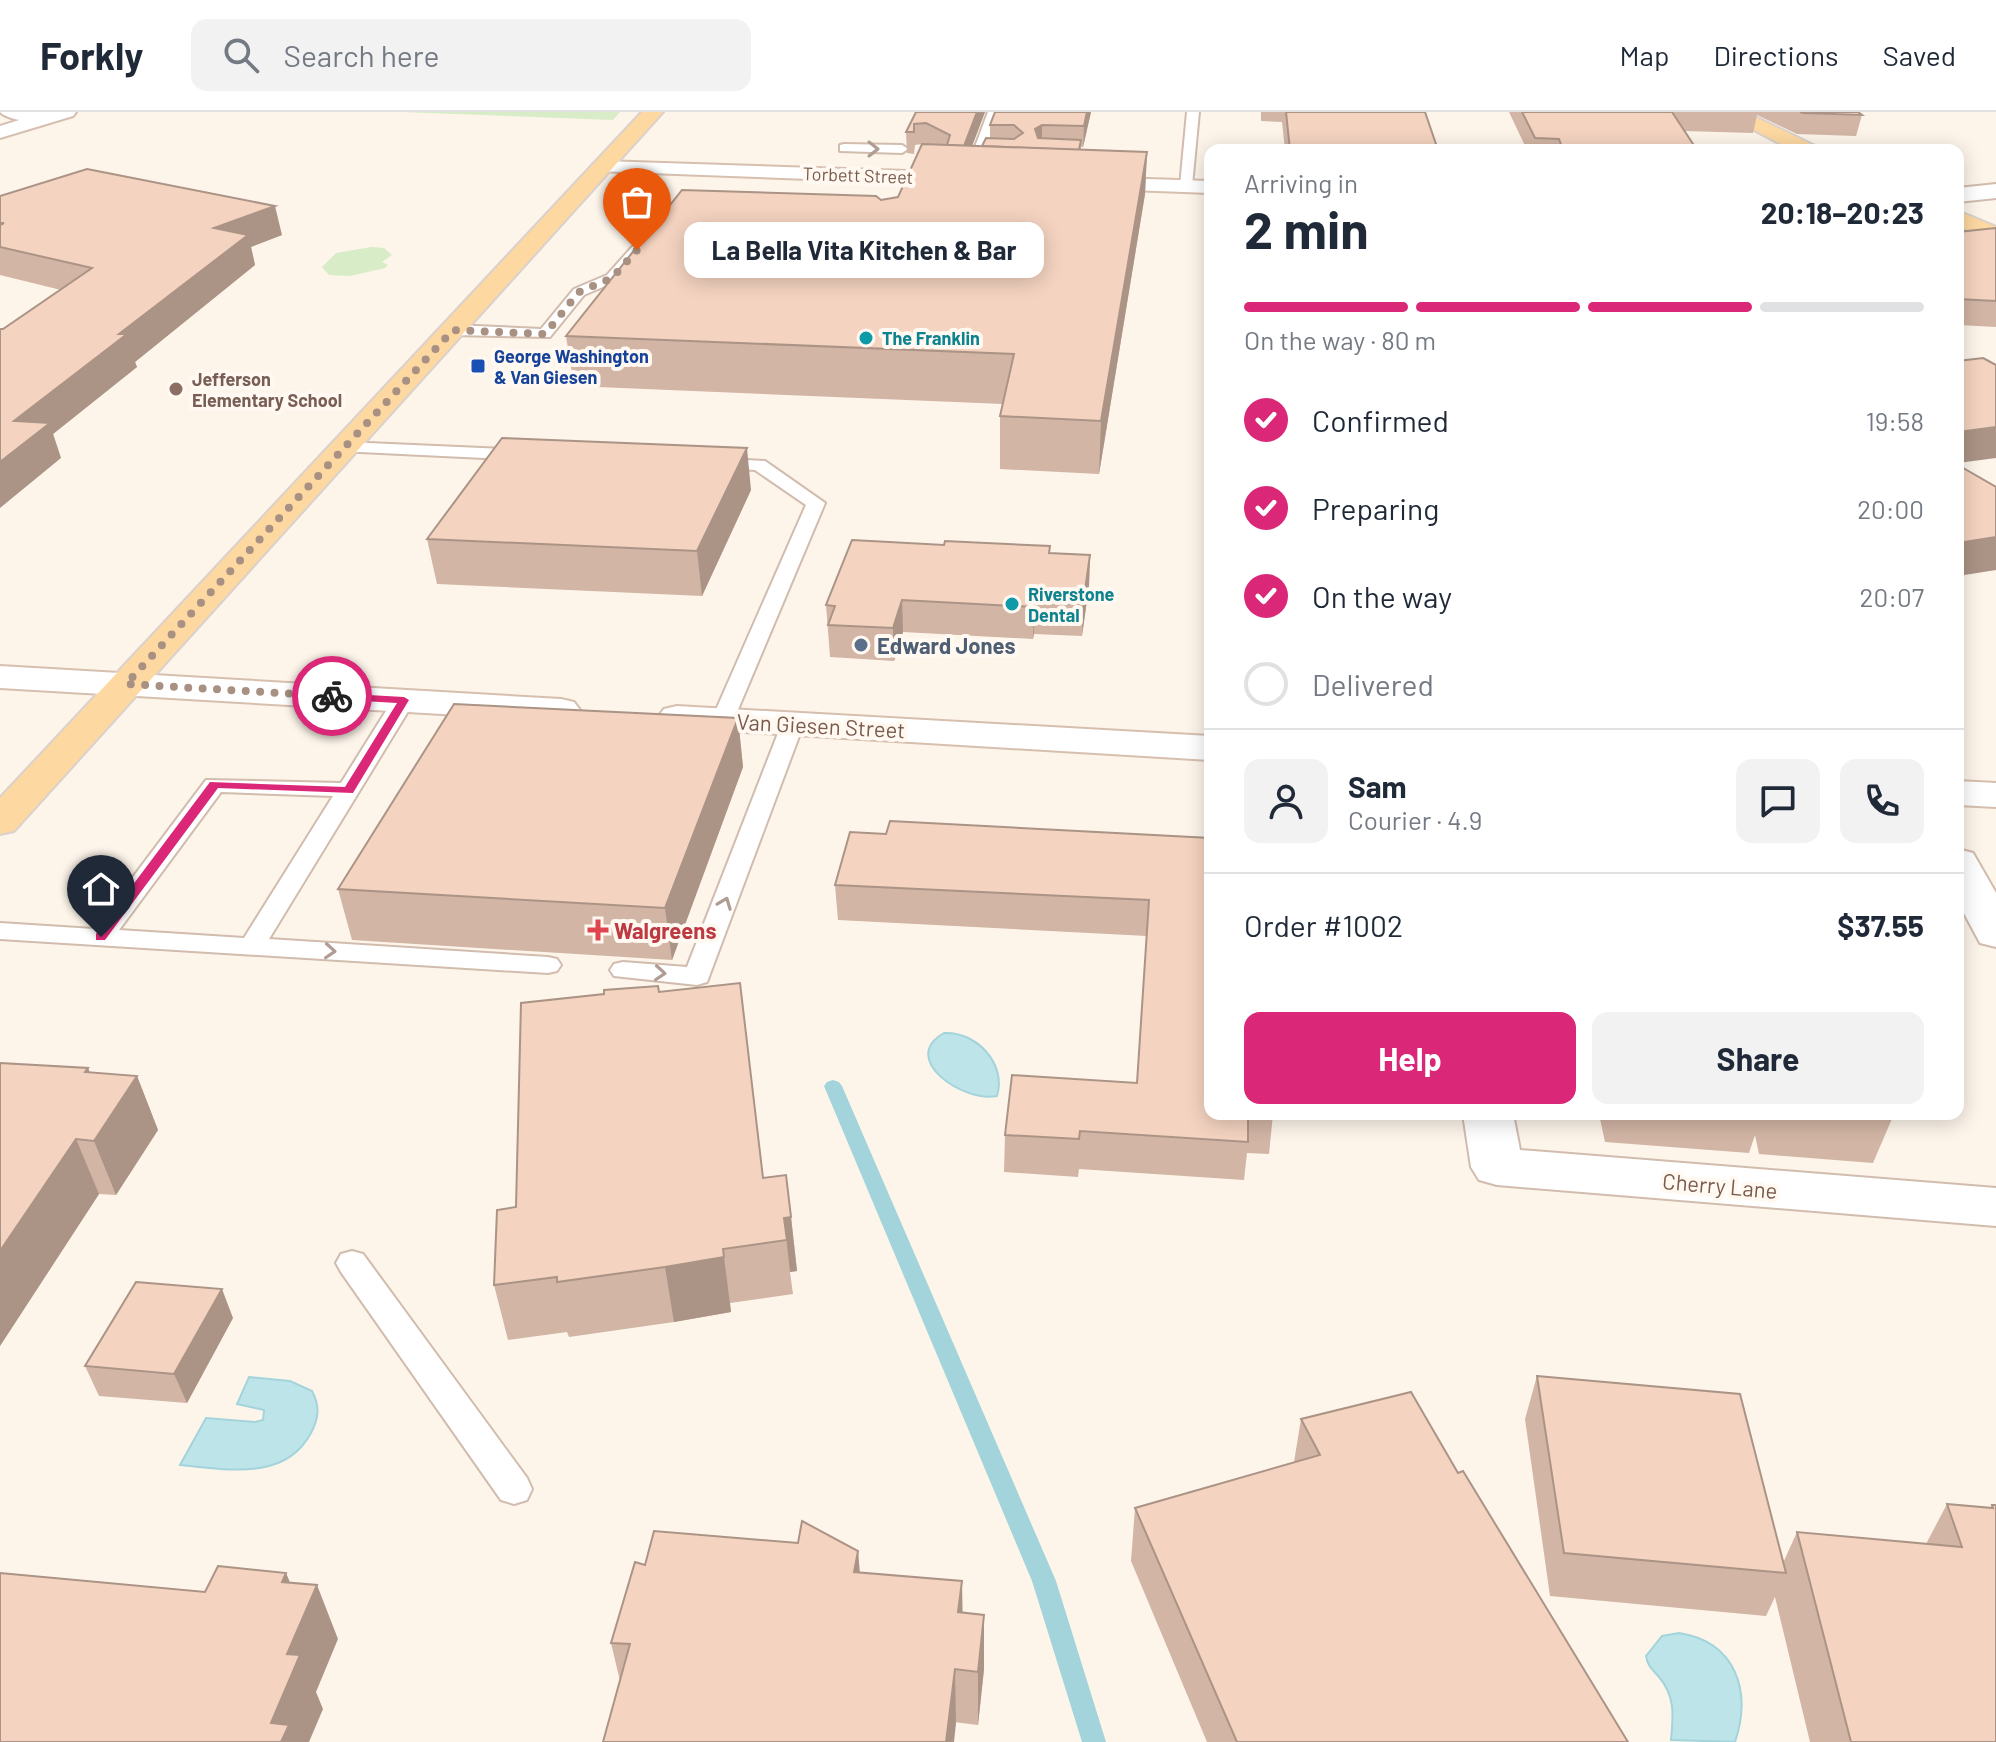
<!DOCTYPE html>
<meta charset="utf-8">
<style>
body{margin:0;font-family:Barlow,sans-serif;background:#f2f2f3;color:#1f2937;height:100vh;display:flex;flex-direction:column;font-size:30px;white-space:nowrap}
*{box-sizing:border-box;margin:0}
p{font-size:26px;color:#747a83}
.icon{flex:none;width:44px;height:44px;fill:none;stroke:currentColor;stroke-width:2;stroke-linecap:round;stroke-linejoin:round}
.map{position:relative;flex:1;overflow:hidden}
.panel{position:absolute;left:1204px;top:32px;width:760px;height:976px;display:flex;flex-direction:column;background:#fff;border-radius:16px;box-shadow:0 4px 20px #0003}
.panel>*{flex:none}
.pin{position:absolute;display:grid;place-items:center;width:68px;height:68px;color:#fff;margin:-82px -34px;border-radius:50% 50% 50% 0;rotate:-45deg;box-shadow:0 0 8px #0007}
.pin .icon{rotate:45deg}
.courier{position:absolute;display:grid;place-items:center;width:80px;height:80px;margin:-40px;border:6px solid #db2777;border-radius:50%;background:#fff;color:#222;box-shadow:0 2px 10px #0007}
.bubble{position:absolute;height:56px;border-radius:16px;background:#fff;box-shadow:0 4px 20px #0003;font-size:26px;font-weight:700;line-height:56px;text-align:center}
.summary em{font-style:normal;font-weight:700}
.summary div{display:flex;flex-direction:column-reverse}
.summary{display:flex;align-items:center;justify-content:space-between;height:136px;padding:0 40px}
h1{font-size:52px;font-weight:700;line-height:60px}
.bar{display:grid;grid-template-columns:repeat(4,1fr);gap:12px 8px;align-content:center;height:96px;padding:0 40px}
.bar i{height:10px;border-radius:6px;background:#e0e1e3}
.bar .current{background:#db2777}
.bar p{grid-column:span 4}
.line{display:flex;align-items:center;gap:20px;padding:0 40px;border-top:2px solid #e0e1e3}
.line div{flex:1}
.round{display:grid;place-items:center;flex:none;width:84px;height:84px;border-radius:16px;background:#f2f2f3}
ol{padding:0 40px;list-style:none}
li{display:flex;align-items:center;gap:24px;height:88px}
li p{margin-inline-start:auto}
li .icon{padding:8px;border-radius:50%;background:#db2777;color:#fff;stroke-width:4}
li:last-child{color:#747a83}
li i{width:44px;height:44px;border:4px solid #e0e1e3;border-radius:50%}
.cta{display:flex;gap:16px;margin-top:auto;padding:16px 40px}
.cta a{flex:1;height:92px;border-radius:16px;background:#db2777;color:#fff;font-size:32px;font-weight:700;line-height:92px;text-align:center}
.cta a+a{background:#f2f2f3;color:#1f2937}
header{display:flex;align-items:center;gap:48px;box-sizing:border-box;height:112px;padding:0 40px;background:#fff;border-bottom:2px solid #e0e1e3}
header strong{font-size:38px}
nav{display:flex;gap:44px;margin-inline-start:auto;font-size:28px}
.search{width:560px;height:72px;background:#f2f2f3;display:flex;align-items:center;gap:20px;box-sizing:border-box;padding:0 28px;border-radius:16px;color:#747a83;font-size:30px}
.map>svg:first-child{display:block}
.green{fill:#d7ecc7}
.water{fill:#bde4e8;stroke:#a3d4db;stroke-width:2}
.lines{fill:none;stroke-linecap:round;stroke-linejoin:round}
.stream{fill:#a3d4db;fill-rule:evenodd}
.lane-casing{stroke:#d1bcae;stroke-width:4}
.street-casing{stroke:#d1bcae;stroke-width:4}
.secondary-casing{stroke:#d6bfae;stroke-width:4}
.primary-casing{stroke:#dad1cd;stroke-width:4}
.lane{fill:#fff;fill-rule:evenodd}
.street{fill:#fff;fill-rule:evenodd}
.secondary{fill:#fff;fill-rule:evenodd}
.primary{fill:#fdd8a1;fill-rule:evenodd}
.wall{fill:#d2b5a5}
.shaded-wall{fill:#ab9486}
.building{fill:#f4d3c0;stroke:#ab9486;stroke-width:2}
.oneway{stroke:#af9c93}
.route{fill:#db2777}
.done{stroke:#a89083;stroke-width:8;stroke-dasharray:0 14.4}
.culture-dot{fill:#0f9aa8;stroke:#fff9f1;stroke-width:3}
.transit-dot{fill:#1a4fb4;stroke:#fff9f1;stroke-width:3}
.education-dot{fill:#8d6e63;stroke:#fff9f1;stroke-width:3}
.service-dot{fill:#5c6f8a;stroke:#fff9f1;stroke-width:3}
.health-dot{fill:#e0444e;stroke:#fff9f1;stroke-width:3}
.labels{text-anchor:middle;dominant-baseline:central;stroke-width:8;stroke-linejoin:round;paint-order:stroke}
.far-street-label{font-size:18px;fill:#7a5a4b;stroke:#fff9f1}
.far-culture-label{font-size:18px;font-weight:bold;fill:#0d838f;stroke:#fff9f1;text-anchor:start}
.far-transit-label{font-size:18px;font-weight:bold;fill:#164399;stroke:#fff9f1;text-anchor:start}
.far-education-label{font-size:18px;font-weight:bold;fill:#785e54;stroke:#fff9f1;text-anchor:start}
.service-label{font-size:22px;font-weight:bold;fill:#4e5e75;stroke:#fff9f1;text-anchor:start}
.street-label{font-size:22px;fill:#7a5a4b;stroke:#fff9f1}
.health-label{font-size:22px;font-weight:bold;fill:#be3a42;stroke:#fff9f1;text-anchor:start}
</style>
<header>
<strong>Forkly</strong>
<div class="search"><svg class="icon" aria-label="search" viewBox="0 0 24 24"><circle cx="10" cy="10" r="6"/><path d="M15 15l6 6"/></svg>Search here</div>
<nav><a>Map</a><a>Directions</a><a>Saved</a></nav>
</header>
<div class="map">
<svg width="1996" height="1630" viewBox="0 0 1996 1630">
<rect width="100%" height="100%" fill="#fdf5ea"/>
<g class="green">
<path d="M 402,0 L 620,0 L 613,8 Z"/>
<path d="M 372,135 L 384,136 L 392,143 L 382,150 L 388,153 L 385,156 L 350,164 L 329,163 L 322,155 L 336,141 Z"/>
</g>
<g class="water">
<path d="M 944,921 C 976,919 1007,952 997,984 C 964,991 898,947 944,921 Z"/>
<path d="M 249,1265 L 290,1269 L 312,1279 C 320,1294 319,1306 311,1321 C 285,1370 226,1357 180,1353 L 206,1306 L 255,1310 L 263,1308 L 264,1298 L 237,1292 Z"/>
<path d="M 1679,1521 C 1736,1530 1752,1579 1735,1630 L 1671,1628 C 1673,1605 1676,1585 1659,1565 C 1652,1557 1648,1555 1646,1544 L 1662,1524 Z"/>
</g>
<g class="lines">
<path class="stream" d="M 833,968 L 839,970 L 842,974 L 1056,1469 L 1106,1630 L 1082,1630 L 1032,1469 L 824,974 L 827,970 Z"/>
<defs>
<g id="lane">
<path d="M 988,0 L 1000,0 L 975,67 L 965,70 L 963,67 Z"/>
<path d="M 1187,0 L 1199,0 L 1192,74 L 1186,78 L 1180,74 Z"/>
<path d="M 844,32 L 902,33 L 908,37 L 902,41 L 840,39 L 840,33 Z"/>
<path d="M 637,134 L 644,138 L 617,169 L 584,183 L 550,225 L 453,223 L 445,218 L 453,213 L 541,217 L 574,177 L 607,163 L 632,135 Z"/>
<path d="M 345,330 L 525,338 L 534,343 L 525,348 L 339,339 L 336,335 L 339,331 Z"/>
<path d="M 712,346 L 765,349 L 825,391 L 734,607 L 723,614 L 712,607 L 806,393 L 755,358 L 706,355 L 703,351 Z"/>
<path d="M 404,581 L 415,588 L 269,827 L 548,845 L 557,847 L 561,853 L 557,859 L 548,861 L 0,827 L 0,811 L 94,817 L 206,668 L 341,671 L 396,583 ZM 221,680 L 333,684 L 244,826 L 119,818 Z"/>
<path d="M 793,604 L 804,611 L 707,870 L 697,873 L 614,864 L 610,858 L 614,852 L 623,850 L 687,855 L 782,611 Z"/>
<path d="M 352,1139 L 363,1142 L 527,1366 L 532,1377 L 527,1388 L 514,1392 L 501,1388 L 341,1160 L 336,1151 L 341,1142 Z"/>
</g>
<g id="street">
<path d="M 0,0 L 60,0 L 63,4 C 53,14 9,10 0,0 Z"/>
<path d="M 1996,72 L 1996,86 L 1958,90 L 1958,76 Z"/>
<path d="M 1958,737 L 1973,741 L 1996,781 L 1996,835 L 1980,831 L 1958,790 Z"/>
<path d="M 1463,1002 L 1513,1002 L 1520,1038 L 1996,1076 L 1996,1114 L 1497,1073 L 1479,1068 L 1471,1055 Z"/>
</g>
<g id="secondary">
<path d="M 45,0 L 76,0 L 73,4 L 0,26 L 0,14 Z"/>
<path d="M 602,49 L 968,61 L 979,67 L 968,73 L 595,59 L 591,55 L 595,51 Z"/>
<path d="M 1084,65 L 1210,69 L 1210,81 L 1076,76 L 1073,71 L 1076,66 Z"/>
<path d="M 0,554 L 561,587 L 574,590 L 580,598 L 574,606 L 561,609 L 0,576 Z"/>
<path d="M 677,594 L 1210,624 L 1210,648 L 677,616 L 664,613 L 658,605 L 664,597 Z"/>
<path d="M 1958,669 L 1996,671 L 1996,695 L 1958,693 Z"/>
</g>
<g id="primary">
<path d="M 642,0 L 663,0 L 14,719 L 0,722 L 0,686 Z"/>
<path d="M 1720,0 L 1745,0 L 1815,34 L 1818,38 L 1792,38 Z"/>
<path d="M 1958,99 L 1996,115 L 1996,130 L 1958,114 Z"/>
</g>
</defs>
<use href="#lane" class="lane-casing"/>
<use href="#street" class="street-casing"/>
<use href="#secondary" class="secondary-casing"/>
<use href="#primary" class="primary-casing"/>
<use href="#lane" class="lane"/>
<use href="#street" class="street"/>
<use href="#secondary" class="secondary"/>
<use href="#primary" class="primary"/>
</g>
<g class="wall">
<path d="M 916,0 L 985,0 L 972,34 L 982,34 L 990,26 L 990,13 L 1091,0 L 1083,35 L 1081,35 L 1081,38 L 1147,40 L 1145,82 L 1099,362 L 1000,357 L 1000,304 L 1003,292 L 574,274 L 566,224 L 881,88 L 898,85 L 922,32 L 915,33 L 914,42 L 907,41 L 906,20 Z"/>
<path d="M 1261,0 L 1425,0 L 1438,38 L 1285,38 L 1282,10 L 1261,9 Z"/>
<path d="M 1509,0 L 1858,0 L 1862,3 L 1856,24 L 1797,22 L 1757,3 L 1753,21 L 1684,19 L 1697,38 L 1527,38 Z"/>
<path d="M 0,84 L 282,123 L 251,135 L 255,153 L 135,250 L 137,255 L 53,322 L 61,346 L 3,217 L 61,178 L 0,163 Z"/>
<path d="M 1996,116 L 1996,215 L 1958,213 L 1958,120 Z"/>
<path d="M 751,378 L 702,484 L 437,472 L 427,427 Z"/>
<path d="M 944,433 L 1050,434 L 1050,441 L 1090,443 L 1089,474 L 1082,524 L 1034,522 L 1033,527 L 903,520 L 894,549 L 830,545 L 826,493 Z"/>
<path d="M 738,606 L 743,655 L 672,848 L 352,828 L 338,777 Z"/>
<path d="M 886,722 L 1210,726 L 1273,1002 L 1269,1042 L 1247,1041 L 1244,1068 L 1079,1057 L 1078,1065 L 1004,1060 L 1005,1023 L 1137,971 L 1147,824 L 838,808 L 835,773 Z"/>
<path d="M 659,880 L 763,1066 L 791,1105 L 797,1159 L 790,1160 L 793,1182 L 730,1191 L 731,1200 L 674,1210 L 569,1225 L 567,1220 L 508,1228 L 494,1173 L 516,1095 Z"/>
<path d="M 0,951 L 88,956 L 90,961 L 137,964 L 158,1018 L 116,1083 L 99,1082 L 0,1234 Z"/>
<path d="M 1599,1002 L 1894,1002 L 1873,1051 L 1759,1042 L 1755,1023 L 1749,1041 L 1605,1030 Z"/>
<path d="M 233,1206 L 187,1291 L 99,1284 L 85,1254 Z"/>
<path d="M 1537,1264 L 1783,1451 L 1797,1420 L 1926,1432 L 1947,1392 L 1990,1396 L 1992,1393 L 1996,1393 L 1996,1630 L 1810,1630 L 1775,1485 L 1766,1504 L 1550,1484 L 1525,1307 Z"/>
<path d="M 1301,1307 L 1458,1361 L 1628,1630 L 1207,1630 L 1131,1449 L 1135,1396 L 1294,1350 Z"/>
<path d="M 858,1439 L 860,1461 L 962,1501 L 984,1557 L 978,1613 L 620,1569 L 611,1531 Z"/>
</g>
<g class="shaded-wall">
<path d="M 977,0 L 985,0 L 963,58 L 963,36 Z"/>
<path d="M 1087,0 L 1091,0 L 1083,35 L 1084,14 Z"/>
<path d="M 1042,13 L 1042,34 L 1035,17 Z"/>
<path d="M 1147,40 L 1145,82 L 1099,362 L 1101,309 Z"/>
<path d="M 275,94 L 282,123 L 251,135 L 255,153 L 135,250 L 137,255 L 53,322 L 61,346 L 0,396 L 0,350 L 14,309 L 119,222 L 214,116 Z"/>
<path d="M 1996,315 L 1996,346 L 1958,351 L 1958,320 Z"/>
<path d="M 747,336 L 751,378 L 702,484 L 697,439 Z"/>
<path d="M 1996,425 L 1996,458 L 1958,464 L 1958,431 Z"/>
<path d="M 1090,443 L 1089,474 L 1082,524 L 1083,492 Z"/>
<path d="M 902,488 L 903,520 L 894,549 L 893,516 Z"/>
<path d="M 1035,490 L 1034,522 L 1033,527 L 1034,495 Z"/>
<path d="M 738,606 L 743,655 L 672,848 L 665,796 Z"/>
<path d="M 88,956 L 109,1007 L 137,964 L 158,1018 L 116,1083 L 94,1029 L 85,960 Z"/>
<path d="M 76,1027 L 99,1082 L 0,1234 L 0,1139 Z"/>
<path d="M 791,1105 L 797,1159 L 790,1160 L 784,1106 Z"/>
<path d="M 723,1137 L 731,1200 L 674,1210 L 665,1155 Z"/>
<path d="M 222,1177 L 233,1206 L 187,1291 L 174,1262 Z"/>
<path d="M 858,1439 L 862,1493 L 854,1460 Z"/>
<path d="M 286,1461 L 304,1503 L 317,1473 L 338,1527 L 316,1580 L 323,1597 L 309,1630 L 280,1630 L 271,1611 L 287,1542 L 282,1470 Z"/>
<path d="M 962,1469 L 963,1523 L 958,1500 Z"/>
<path d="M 984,1503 L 984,1557 L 978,1613 L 978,1560 Z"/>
<path d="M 955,1557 L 956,1611 L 954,1630 L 946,1630 Z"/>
</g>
<g class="building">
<path d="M 916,0 L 977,0 L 964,34 L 947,33 L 950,23 L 926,11 L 914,12 L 914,20 L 906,20 Z"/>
<path d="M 995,0 L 1087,0 L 1084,14 L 1042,13 L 1035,17 L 1038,26 L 1081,28 L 1079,38 L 982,34 L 986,26 L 1014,27 L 1023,21 L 1014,13 L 990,13 Z"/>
<path d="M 1286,0 L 1425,0 L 1438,38 L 1290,38 Z"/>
<path d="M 1522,0 L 1672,0 L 1697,38 L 1563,38 L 1559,27 L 1535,26 Z"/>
<path d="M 1800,0 L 1858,0 L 1862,3 L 1803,1 Z"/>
<path d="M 922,32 L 1147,40 L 1101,309 L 1000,304 L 1014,242 L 566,224 L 682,78 L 876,84 L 881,88 L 898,85 Z"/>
<path d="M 87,57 L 275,94 L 214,116 L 248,123 L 119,222 L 127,222 L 14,309 L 50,311 L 0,350 L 0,217 L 3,217 L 92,156 L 0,135 L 0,113 L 4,111 L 0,111 L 0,84 Z"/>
<path d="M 1996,116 L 1996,189 L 1958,187 L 1958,120 Z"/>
<path d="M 1983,246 L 1996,253 L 1996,315 L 1958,320 L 1958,249 Z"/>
<path d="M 502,326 L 747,336 L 697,439 L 427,427 Z"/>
<path d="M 1958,353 L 1996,375 L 1996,425 L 1958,431 Z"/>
<path d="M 852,428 L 944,433 L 945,429 L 1050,434 L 1049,441 L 1090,443 L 1083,492 L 1035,490 L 1034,495 L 902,488 L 893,516 L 828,513 L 835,494 L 826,493 Z"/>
<path d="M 454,592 L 738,606 L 665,796 L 338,777 Z"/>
<path d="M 890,709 L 1210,726 L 1210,1002 L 1273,1002 L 1274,1004 L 1248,1003 L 1248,1030 L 1080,1019 L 1079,1027 L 1005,1023 L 1012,963 L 1137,971 L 1149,788 L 835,773 L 850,720 L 886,722 Z"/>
<path d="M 740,871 L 763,1066 L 786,1063 L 791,1105 L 784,1106 L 787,1128 L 723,1137 L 724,1145 L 665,1155 L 557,1170 L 557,1165 L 494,1173 L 497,1098 L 516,1095 L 521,891 L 604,882 L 604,878 L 658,874 L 659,880 Z"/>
<path d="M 0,951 L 88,956 L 85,960 L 137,964 L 94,1029 L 76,1027 L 0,1139 Z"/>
<path d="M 136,1170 L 222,1177 L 174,1262 L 85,1254 Z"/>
<path d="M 1537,1264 L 1740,1282 L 1786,1461 L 1564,1441 Z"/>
<path d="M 1411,1280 L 1458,1361 L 1463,1359 L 1628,1630 L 1237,1630 L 1135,1396 L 1320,1343 L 1301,1307 Z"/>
<path d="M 1947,1392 L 1993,1396 L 1992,1393 L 1996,1393 L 1996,1630 L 1851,1630 L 1797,1420 L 1962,1435 Z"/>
<path d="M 802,1409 L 858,1439 L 854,1460 L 962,1469 L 958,1500 L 984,1503 L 978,1560 L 955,1557 L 946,1630 L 603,1630 L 630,1532 L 611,1531 L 635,1450 L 645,1453 L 654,1419 L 798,1431 Z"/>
<path d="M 218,1454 L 286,1461 L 282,1470 L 317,1473 L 287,1542 L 300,1543 L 271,1611 L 289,1613 L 281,1630 L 0,1630 L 0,1461 L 205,1480 Z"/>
</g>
<defs><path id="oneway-chevron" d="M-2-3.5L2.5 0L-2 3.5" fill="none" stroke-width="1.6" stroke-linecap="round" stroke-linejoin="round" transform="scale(2)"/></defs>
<g class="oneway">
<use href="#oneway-chevron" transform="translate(873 37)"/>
<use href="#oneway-chevron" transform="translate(725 791) rotate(-69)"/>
<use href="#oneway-chevron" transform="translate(330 839) rotate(4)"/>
<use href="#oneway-chevron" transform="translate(660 861) rotate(4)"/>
</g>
<path class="route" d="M 332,581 L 404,585 L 409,588 L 353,681 L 218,676 L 105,828 L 96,828 L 96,822 L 210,670 L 345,675 L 397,591 L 328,587 L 327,584 Z"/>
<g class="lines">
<path class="done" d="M 332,584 L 126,572 L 453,218 L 545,222 L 579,180 L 612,166 L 637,138"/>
</g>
<g class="culture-dot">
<circle cx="866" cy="226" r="8"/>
<circle cx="1012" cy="492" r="8"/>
</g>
<rect class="transit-dot" x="470" y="246" width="16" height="16" rx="4"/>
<circle class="education-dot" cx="176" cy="277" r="8"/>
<circle class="service-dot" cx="861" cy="533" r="8"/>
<path class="health-dot" d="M594 806h8v8h8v8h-8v8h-8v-8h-8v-8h8z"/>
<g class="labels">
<g class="far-street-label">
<text transform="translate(858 63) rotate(2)">Torbett Street</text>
</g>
<g class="far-culture-label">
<text x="882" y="226">The Franklin</text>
<text x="1028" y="482">Riverstone<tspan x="1028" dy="21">Dental</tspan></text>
</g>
<g class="far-transit-label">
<text x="494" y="244">George Washington<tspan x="494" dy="21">&amp; Van Giesen</tspan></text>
</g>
<g class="far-education-label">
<text x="192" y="267">Jefferson<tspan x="192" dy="21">Elementary School</tspan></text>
</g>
<g class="service-label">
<text x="877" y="533">Edward Jones</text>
</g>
<g class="street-label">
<text transform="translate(821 613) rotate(3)">Van Giesen Street</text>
<text transform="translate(1720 1073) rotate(5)">Cherry Lane</text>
</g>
<g class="health-label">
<text x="614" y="818">Walgreens</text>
</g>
</g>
</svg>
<div class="pin" style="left:637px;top:138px;background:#ea580c"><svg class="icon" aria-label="bag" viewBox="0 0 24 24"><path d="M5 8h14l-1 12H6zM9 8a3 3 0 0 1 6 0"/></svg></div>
<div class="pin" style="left:101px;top:825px;background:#1f2937"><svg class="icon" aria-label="home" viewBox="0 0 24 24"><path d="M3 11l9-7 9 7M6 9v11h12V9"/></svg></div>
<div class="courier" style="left:332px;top:584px"><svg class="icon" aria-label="bike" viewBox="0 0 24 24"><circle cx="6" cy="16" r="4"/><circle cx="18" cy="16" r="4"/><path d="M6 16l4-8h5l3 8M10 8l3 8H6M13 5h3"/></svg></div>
<div class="bubble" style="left:684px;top:110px;width:360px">La Bella Vita Kitchen &amp; Bar</div>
<section class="panel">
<div class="summary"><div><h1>2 min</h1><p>Arriving in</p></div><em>20:18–20:23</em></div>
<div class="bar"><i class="current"></i><i class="current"></i><i class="current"></i><i></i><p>On the way · 80 m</p></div>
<ol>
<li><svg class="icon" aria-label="check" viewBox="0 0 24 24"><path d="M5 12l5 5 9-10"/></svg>Confirmed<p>19:58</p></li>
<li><svg class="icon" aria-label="check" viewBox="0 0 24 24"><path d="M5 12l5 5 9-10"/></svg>Preparing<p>20:00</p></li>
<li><svg class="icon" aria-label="check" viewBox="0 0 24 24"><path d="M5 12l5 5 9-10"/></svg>On the way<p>20:07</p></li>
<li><i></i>Delivered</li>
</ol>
<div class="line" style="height:144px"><a class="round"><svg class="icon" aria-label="person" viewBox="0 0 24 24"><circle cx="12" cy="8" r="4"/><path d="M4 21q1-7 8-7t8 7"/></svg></a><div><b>Sam</b><p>Courier · 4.9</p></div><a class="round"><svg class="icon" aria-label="chat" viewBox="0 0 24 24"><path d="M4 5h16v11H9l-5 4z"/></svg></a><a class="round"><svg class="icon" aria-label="phone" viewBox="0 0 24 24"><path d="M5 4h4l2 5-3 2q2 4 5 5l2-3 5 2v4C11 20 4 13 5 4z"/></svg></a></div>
<div class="line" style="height:104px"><div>Order #1002</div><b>$37.55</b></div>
<div class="cta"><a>Help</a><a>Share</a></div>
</section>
</div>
